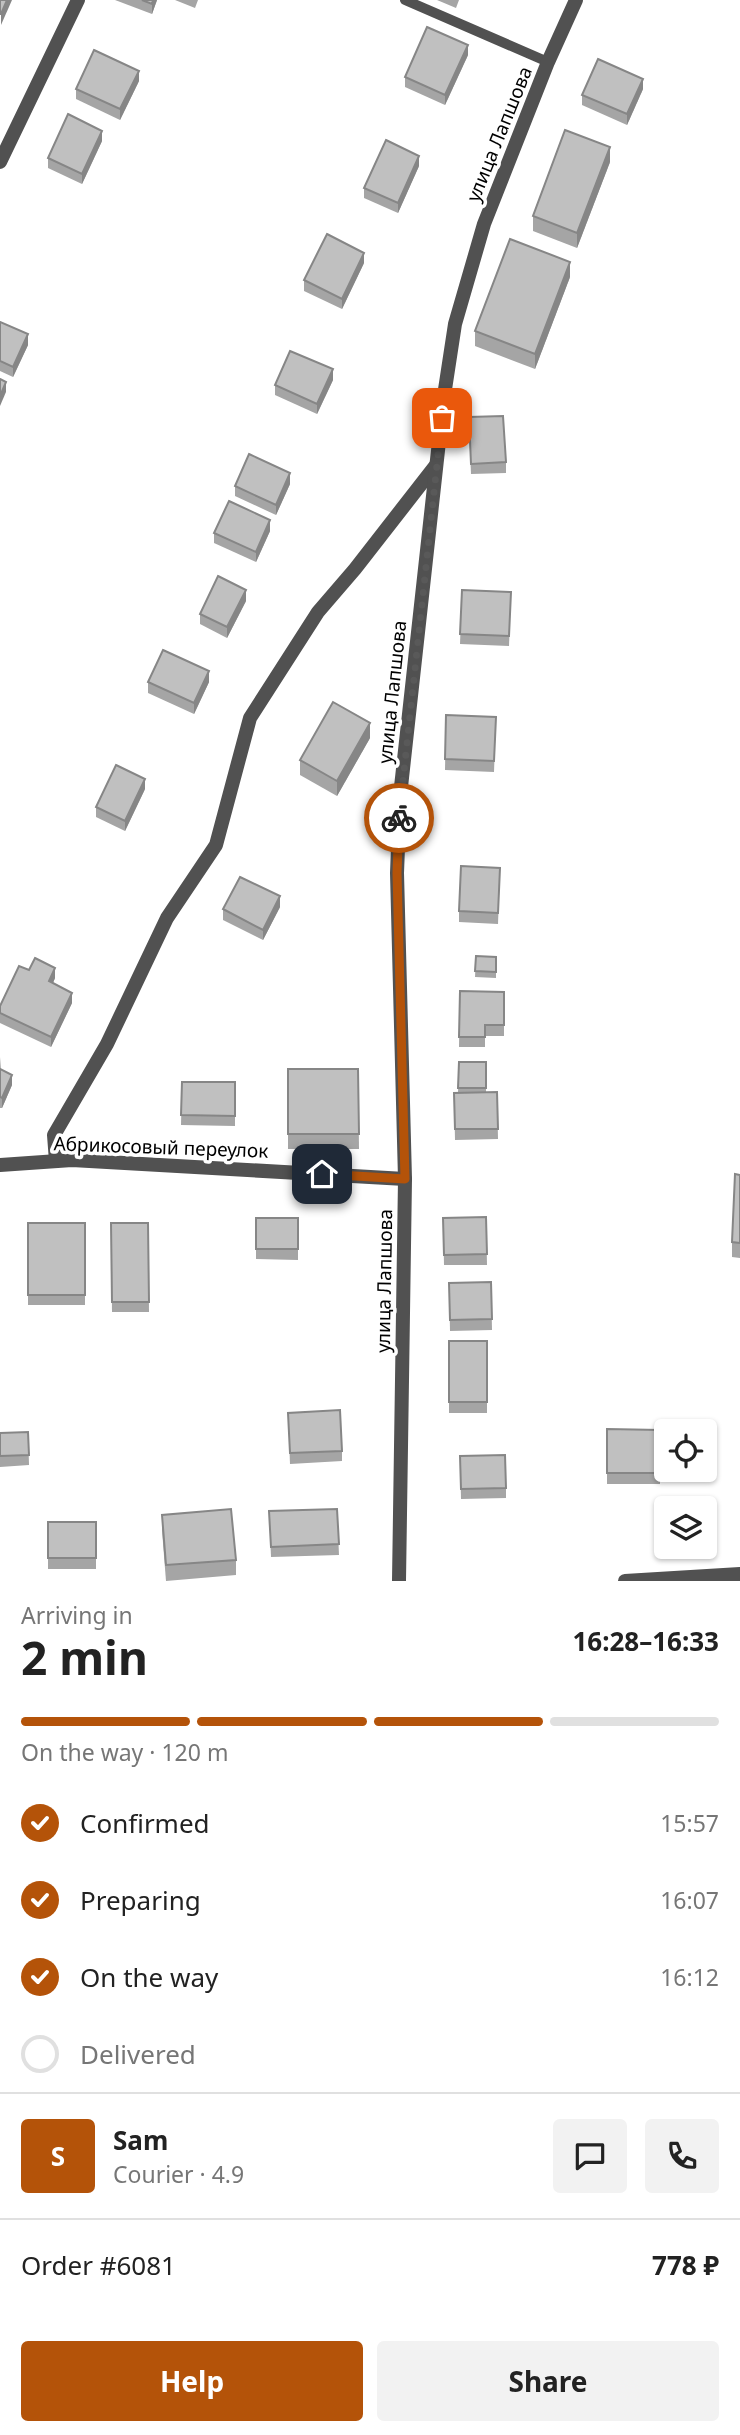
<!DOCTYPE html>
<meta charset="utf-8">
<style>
body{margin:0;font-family:"Noto Sans",sans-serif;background:#f2f2f2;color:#222;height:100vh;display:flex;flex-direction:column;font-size:26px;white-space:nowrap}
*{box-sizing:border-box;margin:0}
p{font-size:23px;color:#767676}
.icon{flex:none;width:38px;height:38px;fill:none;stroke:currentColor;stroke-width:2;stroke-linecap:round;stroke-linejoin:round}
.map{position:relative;height:1581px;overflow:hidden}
.panel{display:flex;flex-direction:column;background:#fff;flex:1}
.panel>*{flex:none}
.controls{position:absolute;left:654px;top:1419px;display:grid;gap:14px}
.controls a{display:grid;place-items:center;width:63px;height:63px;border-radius:7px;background:#fff;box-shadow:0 2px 5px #0004;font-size:35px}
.pin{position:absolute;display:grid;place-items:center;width:60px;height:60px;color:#fff;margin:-30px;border-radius:14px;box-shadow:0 4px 10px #0006}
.courier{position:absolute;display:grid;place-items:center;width:70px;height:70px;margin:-35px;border:5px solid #b45309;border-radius:50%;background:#fff;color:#222;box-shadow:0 2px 9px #0007}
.headline em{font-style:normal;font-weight:700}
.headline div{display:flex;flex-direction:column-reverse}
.headline{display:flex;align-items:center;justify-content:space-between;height:119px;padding:0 21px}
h1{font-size:46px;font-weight:700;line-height:52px}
.bar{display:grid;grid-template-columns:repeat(4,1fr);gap:10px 7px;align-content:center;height:84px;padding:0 21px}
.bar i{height:9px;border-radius:5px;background:#e0e0e0}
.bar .current{background:#b45309}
.bar p{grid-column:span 4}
.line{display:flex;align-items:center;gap:18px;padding:0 21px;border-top:2px solid #e0e0e0}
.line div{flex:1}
.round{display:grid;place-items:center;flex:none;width:74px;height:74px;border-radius:7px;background:#f2f2f2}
ol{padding:0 21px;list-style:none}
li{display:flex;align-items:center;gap:21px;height:77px}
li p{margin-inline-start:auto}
li .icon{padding:7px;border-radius:50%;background:#b45309;color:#fff;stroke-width:4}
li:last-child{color:#767676}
li i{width:38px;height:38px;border:4px solid #e0e0e0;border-radius:50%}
.button{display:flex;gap:14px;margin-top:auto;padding:14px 21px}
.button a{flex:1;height:80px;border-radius:7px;background:#b45309;color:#fff;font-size:28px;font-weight:700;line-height:80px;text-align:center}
.button a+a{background:#f2f2f2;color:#222}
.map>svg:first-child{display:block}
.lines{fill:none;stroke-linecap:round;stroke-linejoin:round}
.lane{stroke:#515151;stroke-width:10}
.street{stroke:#515151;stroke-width:14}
.wall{fill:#a5a5a5}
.shaded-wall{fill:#868686}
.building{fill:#c0c0c0;stroke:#868686;stroke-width:2}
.done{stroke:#595959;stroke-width:7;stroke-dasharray:0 12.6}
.route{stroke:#b45309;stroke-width:9}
.labels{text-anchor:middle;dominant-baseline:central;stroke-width:7;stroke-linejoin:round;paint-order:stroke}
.street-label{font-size:19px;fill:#000;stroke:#fff}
</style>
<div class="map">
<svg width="740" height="1581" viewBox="0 0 740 1581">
<rect width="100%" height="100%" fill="#fff"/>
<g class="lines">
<path class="lane" d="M 405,0 L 548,62"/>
<g class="street">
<path d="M 0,162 L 78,0"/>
<path d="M 56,1161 L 54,1135 L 107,1044 L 167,918 L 216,845 L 250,718 L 318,612 L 355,569 L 436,465"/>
<path d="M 0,1165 L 72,1160 L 405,1179"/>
<path d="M 399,1581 L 405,1179 L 397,873 L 400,796 L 444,396 L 455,324 L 484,224 L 548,62 L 576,0"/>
<path d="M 625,1581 L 740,1574"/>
</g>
</g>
<g class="wall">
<path d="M 115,0 L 157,0 L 152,14 Z"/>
<path d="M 175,0 L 198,0 L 195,8 Z"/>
<path d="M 437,0 L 459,0 L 456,8 Z"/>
<path d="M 468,55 L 445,105 L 405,87 L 405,77 Z"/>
<path d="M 139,81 L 120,120 L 76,99 L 76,89 Z"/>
<path d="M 643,89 L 627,125 L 582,105 L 582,95 Z"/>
<path d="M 102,141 L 82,184 L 48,168 L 48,158 Z"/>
<path d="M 610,162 L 577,248 L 533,231 L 533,216 Z"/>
<path d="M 419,166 L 398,213 L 364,198 L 364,188 Z"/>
<path d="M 364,263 L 342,309 L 304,291 L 304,280 Z"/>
<path d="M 570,277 L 535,369 L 475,346 L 475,331 Z"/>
<path d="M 0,322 L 28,345 L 13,377 L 0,371 Z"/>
<path d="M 333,380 L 317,414 L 275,395 L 275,385 Z"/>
<path d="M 469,428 L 506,462 L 506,473 L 471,474 Z"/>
<path d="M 290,484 L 276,515 L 235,496 L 235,486 Z"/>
<path d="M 270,531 L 256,562 L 214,543 L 214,533 Z"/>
<path d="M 462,590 L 511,592 L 509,646 L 460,644 Z"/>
<path d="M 246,601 L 227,638 L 200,624 L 200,614 Z"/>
<path d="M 148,682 L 209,682 L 194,714 L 148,693 Z"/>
<path d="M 446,715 L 496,717 L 494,772 L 445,770 Z"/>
<path d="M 370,738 L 337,796 L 300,775 L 300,760 Z"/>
<path d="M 145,789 L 125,831 L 96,817 L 96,807 Z"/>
<path d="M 500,868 L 498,924 L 459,922 L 459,911 Z"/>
<path d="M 280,907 L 263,940 L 223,920 L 223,909 Z"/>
<path d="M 476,956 L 496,957 L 496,978 L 475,977 Z"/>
<path d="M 29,970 L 55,978 L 53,983 L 72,1003 L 51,1047 L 0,1023 L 0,1006 Z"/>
<path d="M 460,991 L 504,992 L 504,1036 L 485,1036 L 485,1047 L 459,1047 Z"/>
<path d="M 0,1057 L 1,1070 L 12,1085 L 2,1108 L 0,1108 Z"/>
<path d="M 459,1062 L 486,1062 L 486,1092 L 497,1092 L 498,1139 L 455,1140 L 454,1093 L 458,1092 Z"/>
<path d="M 288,1069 L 358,1069 L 359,1149 L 288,1149 Z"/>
<path d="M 182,1082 L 235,1082 L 235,1126 L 181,1125 Z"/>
<path d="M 740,1175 L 740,1258 L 732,1257 L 732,1242 Z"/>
<path d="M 486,1217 L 487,1265 L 444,1265 L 443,1218 Z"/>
<path d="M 256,1218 L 298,1218 L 298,1260 L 256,1259 Z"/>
<rect x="28" y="1223" width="57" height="82"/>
<path d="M 111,1223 L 148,1223 L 149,1312 L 112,1312 Z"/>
<path d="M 491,1282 L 492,1330 L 450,1331 L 449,1283 Z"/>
<rect x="449" y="1341" width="38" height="72"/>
<path d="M 288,1413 L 342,1451 L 342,1461 L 290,1464 Z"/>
<path d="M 607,1429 L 660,1430 L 660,1484 L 607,1484 Z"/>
<path d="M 28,1432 L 29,1465 L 0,1467 L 0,1433 Z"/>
<path d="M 460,1456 L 506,1488 L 506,1498 L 461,1499 Z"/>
<path d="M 337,1509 L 339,1555 L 271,1557 L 269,1511 Z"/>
<path d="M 162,1515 L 236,1560 L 236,1575 L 166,1581 L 162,1530 Z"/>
<rect x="48" y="1522" width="48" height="47"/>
</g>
<g class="shaded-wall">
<path d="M 7,0 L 12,0 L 1,25 L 1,14 Z"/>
<path d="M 153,0 L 157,0 L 152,14 L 152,4 Z"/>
<path d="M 468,45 L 468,55 L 445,105 L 445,95 Z"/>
<path d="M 139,71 L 139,81 L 120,120 L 120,109 Z"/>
<path d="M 643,79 L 643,89 L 627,125 L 627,114 Z"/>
<path d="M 102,131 L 102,141 L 82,184 L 82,174 Z"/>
<path d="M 610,147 L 610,162 L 577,248 L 577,233 Z"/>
<path d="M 419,156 L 419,166 L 398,213 L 398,203 Z"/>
<path d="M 364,253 L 364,263 L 342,309 L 342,299 Z"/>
<path d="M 570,262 L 570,277 L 535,369 L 535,354 Z"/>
<path d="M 28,334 L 28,345 L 13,377 L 13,367 Z"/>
<path d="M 333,369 L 333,380 L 317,414 L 317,404 Z"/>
<path d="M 6,382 L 6,392 L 0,406 L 0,396 Z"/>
<path d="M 290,473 L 290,484 L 276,515 L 276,505 Z"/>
<path d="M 270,520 L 270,531 L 256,562 L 256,552 Z"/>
<path d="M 246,590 L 246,601 L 227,638 L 227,627 Z"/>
<path d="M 209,671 L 209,682 L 194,714 L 194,703 Z"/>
<path d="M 370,723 L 370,738 L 337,796 L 337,781 Z"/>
<path d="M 145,779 L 145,789 L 125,831 L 125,821 Z"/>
<path d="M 280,896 L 280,907 L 263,940 L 263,930 Z"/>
<path d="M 55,968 L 55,978 L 49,992 L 49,981 Z"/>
<path d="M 72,993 L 72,1003 L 51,1047 L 51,1037 Z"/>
<path d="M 12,1075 L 12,1085 L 2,1108 L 2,1098 Z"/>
</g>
<g class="building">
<path d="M 0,0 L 7,0 L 1,14 L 0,14 Z"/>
<path d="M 142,0 L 153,0 L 152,4 Z"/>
<path d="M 427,27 L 468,45 L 445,95 L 405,77 Z"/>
<path d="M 94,50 L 139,71 L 120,109 L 76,89 Z"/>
<path d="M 598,59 L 643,79 L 627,114 L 582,95 Z"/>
<path d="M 68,114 L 102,131 L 82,174 L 48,158 Z"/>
<path d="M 565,130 L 610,147 L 577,233 L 533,216 Z"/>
<path d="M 386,140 L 419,156 L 398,203 L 364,188 Z"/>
<path d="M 327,234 L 364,253 L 342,299 L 304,280 Z"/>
<path d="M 510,239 L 570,262 L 535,354 L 475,331 Z"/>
<path d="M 0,322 L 28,334 L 13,367 L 0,361 Z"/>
<path d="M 290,351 L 333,369 L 317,404 L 275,385 Z"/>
<path d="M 0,379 L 6,382 L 0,396 Z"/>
<path d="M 503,416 L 506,462 L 471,464 L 469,417 Z"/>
<path d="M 249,454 L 290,473 L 276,505 L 235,486 Z"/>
<path d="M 229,501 L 270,520 L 256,552 L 214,533 Z"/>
<path d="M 218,576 L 246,590 L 227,627 L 200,614 Z"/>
<path d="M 462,590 L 511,592 L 509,636 L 460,634 Z"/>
<path d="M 163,650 L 209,671 L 194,703 L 148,682 Z"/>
<path d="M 333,702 L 370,723 L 337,781 L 300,760 Z"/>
<path d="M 446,715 L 496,717 L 494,761 L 445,759 Z"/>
<path d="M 116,765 L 145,779 L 125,821 L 96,807 Z"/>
<path d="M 461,866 L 500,868 L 498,913 L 459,911 Z"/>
<path d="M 240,877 L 280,896 L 263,930 L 223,909 Z"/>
<path d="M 476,956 L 496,957 L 496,972 L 475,971 Z"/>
<path d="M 35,958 L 55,968 L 49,981 L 72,993 L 51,1037 L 0,1013 L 0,1006 L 19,966 L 29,970 Z"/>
<path d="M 460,991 L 504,992 L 504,1025 L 485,1025 L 485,1037 L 459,1037 Z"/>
<path d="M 459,1062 L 486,1062 L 486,1088 L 458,1088 Z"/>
<path d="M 0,1069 L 12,1075 L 2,1098 L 0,1097 Z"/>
<path d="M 288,1069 L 358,1069 L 359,1134 L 288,1134 Z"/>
<path d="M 182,1082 L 235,1082 L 235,1116 L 181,1115 Z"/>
<path d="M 497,1092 L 498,1129 L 455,1129 L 454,1093 Z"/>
<path d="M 735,1174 L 740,1175 L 740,1243 L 732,1242 Z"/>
<path d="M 486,1217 L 487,1254 L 444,1255 L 443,1218 Z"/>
<rect x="256" y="1218" width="42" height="31"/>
<rect x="28" y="1223" width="57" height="72"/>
<path d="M 111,1223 L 148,1223 L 149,1302 L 112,1302 Z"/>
<path d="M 491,1282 L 492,1319 L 450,1320 L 449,1283 Z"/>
<rect x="449" y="1341" width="38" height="61"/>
<path d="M 340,1410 L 342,1451 L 290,1453 L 288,1413 Z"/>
<path d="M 607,1429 L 660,1430 L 660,1473 L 607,1473 Z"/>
<path d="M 28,1432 L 29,1455 L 0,1456 L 0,1433 Z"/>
<path d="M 505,1455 L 506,1488 L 461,1489 L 460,1456 Z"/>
<path d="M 231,1509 L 236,1560 L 166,1565 L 162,1515 Z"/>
<path d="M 337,1509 L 339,1544 L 271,1547 L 269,1511 Z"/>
<rect x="48" y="1522" width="48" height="36"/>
</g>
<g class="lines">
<path class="done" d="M 399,818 L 442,418"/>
<path class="route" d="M 322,1174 L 405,1179 L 397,873 L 399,818"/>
</g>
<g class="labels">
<g class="street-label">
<text transform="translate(499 134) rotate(-68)">улица Лапшова</text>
<text transform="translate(392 692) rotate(-84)">улица Лапшова</text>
<text transform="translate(161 1147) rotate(2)">Абрикосовый переулок</text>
<text transform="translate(384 1281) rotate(-89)">улица Лапшова</text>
</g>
</g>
</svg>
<div class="controls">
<a><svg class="icon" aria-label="locate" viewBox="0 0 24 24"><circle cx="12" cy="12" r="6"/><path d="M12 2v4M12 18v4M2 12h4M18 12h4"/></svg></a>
<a><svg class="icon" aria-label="layers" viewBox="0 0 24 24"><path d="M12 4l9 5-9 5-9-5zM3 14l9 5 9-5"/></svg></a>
</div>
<div class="pin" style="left:442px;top:418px;background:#ea580c"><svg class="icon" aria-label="bag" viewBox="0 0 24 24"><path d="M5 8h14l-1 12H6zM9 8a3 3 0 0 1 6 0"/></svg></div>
<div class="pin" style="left:322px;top:1174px;background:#1f2937"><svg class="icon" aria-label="home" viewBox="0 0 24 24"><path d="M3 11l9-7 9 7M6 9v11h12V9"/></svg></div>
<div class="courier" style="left:399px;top:818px"><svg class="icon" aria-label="bike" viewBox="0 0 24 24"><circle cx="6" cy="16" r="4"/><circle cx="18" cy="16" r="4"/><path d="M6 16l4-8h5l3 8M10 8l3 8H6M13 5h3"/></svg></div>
</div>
<section class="panel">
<div class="headline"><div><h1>2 min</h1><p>Arriving in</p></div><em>16:28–16:33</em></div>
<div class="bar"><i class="current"></i><i class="current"></i><i class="current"></i><i></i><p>On the way · 120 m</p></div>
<ol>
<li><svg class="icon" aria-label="check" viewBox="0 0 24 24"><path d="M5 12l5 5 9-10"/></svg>Confirmed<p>15:57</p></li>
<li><svg class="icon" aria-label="check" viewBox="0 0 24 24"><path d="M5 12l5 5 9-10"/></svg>Preparing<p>16:07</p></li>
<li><svg class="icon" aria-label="check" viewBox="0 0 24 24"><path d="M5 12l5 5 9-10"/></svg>On the way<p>16:12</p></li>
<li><i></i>Delivered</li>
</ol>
<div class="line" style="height:126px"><b class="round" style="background:#b45309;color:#fff">S</b><div><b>Sam</b><p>Courier · 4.9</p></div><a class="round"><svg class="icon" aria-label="chat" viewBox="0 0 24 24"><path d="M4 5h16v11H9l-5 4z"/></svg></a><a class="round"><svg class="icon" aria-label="phone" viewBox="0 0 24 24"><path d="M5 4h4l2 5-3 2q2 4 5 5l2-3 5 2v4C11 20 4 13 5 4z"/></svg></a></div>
<div class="line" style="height:91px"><div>Order #6081</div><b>778 ₽</b></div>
<div class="button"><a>Help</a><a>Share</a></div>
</section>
